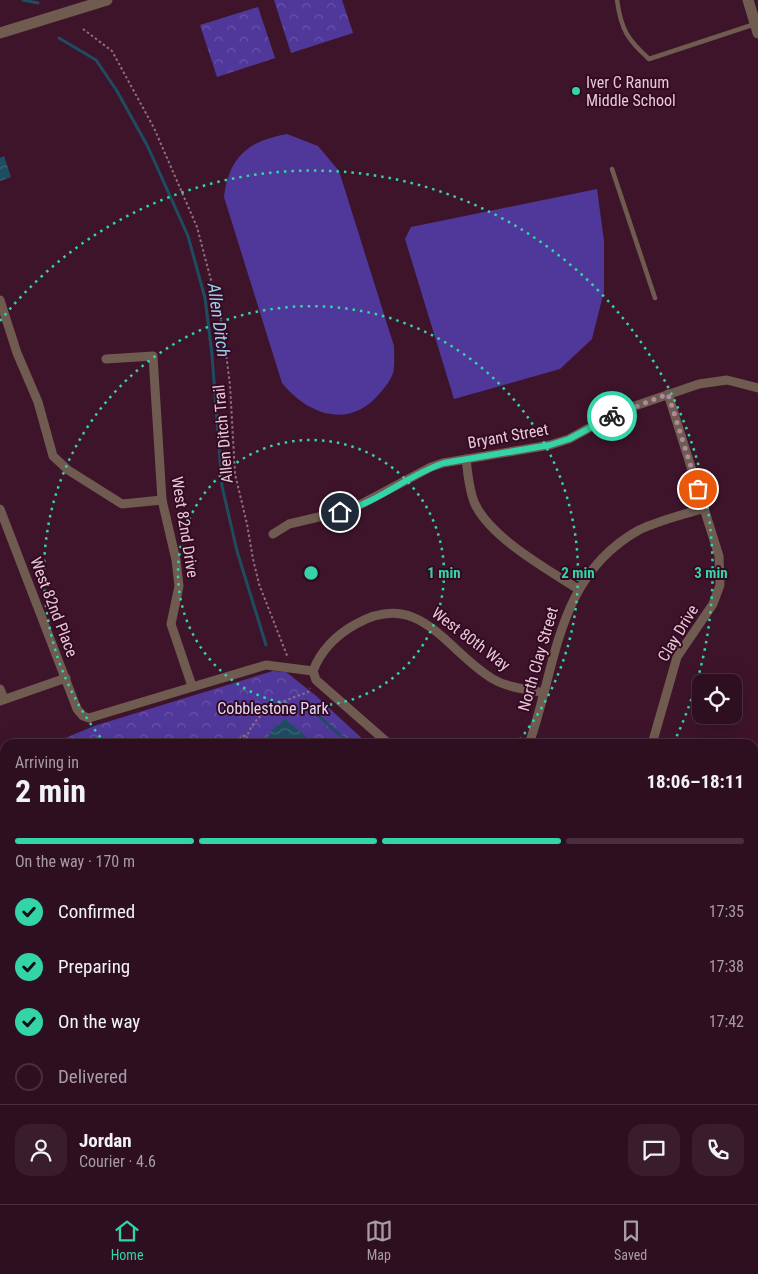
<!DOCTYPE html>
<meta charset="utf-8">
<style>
body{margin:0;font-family:"Roboto Condensed",sans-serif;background:#3a1d2d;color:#f1f3f6;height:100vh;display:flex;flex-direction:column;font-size:19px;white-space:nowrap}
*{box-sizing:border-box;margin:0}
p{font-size:16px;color:#a79ca5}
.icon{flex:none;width:28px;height:28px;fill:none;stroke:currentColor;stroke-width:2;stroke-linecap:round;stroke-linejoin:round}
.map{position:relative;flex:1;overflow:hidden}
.sheet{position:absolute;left:0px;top:739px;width:759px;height:466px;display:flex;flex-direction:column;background:#2e0f20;border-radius:15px 15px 0 0;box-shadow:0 5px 20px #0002,0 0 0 1px #492f3e}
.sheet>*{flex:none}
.tools{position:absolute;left:692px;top:674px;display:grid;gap:10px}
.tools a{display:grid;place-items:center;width:50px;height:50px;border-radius:10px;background:#2e0f20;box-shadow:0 5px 20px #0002,0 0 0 1px #492f3e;font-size:25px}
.pin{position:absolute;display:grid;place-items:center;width:42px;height:42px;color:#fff;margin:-21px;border:2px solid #fff;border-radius:50%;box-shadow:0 1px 5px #0007}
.courier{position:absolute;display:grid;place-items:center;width:50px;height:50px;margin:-25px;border:4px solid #33d4a8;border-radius:50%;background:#fff;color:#222;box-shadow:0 1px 6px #0007}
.headline em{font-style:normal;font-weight:700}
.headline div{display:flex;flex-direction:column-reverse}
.headline{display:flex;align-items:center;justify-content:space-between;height:85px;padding:0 15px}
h1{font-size:32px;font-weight:700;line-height:38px}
.bar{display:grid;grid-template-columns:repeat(4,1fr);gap:8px 5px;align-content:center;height:60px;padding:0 15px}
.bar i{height:6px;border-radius:4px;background:#492f3e}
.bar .on{background:#33d4a8}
.bar p{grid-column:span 4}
.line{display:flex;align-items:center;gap:12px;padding:0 15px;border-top:1px solid #492f3e}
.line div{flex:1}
.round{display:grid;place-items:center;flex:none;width:52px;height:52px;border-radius:15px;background:#3a1d2d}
ol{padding:0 15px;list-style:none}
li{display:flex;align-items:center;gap:15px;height:55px}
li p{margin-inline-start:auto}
li .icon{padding:5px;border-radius:50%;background:#33d4a8;color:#111;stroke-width:4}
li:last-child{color:#a79ca5}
li i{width:28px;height:28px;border:2px solid #492f3e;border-radius:50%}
.dock{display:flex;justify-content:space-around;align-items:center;height:70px;border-top:1px solid #492f3e;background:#2e0f20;font-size:14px;color:#a79ca5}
.dock a{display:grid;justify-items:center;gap:2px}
.dock .on{color:#33d4a8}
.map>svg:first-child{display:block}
.green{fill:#50389a}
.forest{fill:url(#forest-crowns)}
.water{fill:url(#water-waves)}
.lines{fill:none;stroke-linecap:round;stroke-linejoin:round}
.stream{stroke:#1e4d62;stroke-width:3}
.path{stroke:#916e7f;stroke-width:2;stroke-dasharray:2.5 2.5;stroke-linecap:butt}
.service{stroke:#705b50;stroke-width:4.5}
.minor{stroke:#705b50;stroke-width:9}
.tertiary{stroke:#705b50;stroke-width:11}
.primary{stroke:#ba8f78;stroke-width:12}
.done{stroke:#ab8a9a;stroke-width:5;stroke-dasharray:0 9}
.route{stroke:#33d4a8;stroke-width:6}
.ring{fill:none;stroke:#33d4a8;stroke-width:2.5;stroke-dasharray:2.5 5}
.poi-dot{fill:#33d4a8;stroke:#330a21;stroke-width:2}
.labels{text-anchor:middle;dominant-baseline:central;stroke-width:4;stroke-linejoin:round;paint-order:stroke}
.poi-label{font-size:16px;fill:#e6cad6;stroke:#330a21;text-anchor:start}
.street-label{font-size:16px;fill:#e6cad6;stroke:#330a21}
.park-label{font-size:16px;fill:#dddbf6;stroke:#330a21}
.water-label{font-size:18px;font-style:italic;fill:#95d1ee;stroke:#330a21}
.centre{fill:#33d4a8;stroke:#330a21;stroke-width:2.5}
.ring-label{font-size:15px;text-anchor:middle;font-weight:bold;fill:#33d4a8;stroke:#330a21;stroke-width:4;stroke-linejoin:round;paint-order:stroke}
</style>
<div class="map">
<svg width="758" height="1204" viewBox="0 0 758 1204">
<defs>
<pattern id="forest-crowns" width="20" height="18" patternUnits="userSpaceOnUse" patternTransform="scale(1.25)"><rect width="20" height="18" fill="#50389a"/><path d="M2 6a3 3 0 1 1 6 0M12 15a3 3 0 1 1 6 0" fill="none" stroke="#6953a7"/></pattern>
<pattern id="water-waves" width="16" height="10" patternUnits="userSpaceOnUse" patternTransform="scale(1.25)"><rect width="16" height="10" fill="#1e4d62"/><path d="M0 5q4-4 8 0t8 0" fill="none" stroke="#3f6578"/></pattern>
</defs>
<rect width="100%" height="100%" fill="#3e142b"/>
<g class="green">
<path d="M 287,134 L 318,146 L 339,171 L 394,346 C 394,354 395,364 393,373 C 391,380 385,387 380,393 C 350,430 308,415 282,383 L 224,197 C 229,156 249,141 287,134 Z"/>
<path d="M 597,189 L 604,241 L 604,291 L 592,339 L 560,369 L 454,399 L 405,239 L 411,227 Z"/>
</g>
<g class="forest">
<path d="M 274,0 L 342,0 L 353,33 L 291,53 Z"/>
<path d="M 258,7 L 275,58 L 217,77 L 200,25 Z"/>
<path d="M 273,671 L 286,672 L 315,695 L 368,744 L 51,744 L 94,726 Z"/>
</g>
<g class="water">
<path d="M 4,156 L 11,177 L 0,181 L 0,158 Z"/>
<path d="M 285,719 L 315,744 L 264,744 L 272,730 Z"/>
</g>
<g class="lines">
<g class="stream">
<path d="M 23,0 L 38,3"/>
<path d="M 59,38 L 96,60 L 117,91 L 148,147 L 188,236 L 205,298 L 212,355 L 222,486 L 237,551 L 266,645"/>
<path d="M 304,703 L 350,744"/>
<path d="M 754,964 L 758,965"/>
</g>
<g class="path">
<path d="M 83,29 L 112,51 L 154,128 L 197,227 L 222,322 L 230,385 L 235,474 L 247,524 L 253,559 L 259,584 L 288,658"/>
<path d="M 230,744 L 246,735"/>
<path d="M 245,744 C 251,712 281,702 308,692 L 310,688"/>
<path d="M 754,975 L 758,976"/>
</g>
<g class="service">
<path d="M 617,0 C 621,30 628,40 649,59 L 755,24"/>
<path d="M 612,169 L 655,298"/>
</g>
<g class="minor">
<path d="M 0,300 L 17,353 L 38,402 L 53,456 L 68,470 L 122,504 L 162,500"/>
<path d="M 106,359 L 153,356 L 162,500 L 176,560 L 179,586 L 171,624 L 192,686"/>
<path d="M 466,459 C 468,474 469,491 475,504 C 491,538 547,569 578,589"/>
<path d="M 0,509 L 77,709 L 83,716 L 89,718 L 266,665 L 313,671"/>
<path d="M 273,534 L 289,524 L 352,509 L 431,467 L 443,463 L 550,445 L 569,439 L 620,411 L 699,384 L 727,380 L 758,388"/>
<path d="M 313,671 C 321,650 336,635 356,624 C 420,588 446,651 493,679 C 508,688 527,689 544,693"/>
<path d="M 313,671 L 316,680 L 389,744"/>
<path d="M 0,689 L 4,699"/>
<path d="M 0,701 L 66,678"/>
<path d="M 529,744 C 557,665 556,576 639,530 C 660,520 683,515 704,508"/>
<path d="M 652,744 L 677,657 L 713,604 L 720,585 L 719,556 L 668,394"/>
<path d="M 754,816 L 758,801"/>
<path d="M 754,936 L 758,937"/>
<path d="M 754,1023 L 758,1022"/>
<path d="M 754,1124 L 758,1138"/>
</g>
<g class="tertiary">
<path d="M 748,0 L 758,33"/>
<path d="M 0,33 L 107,0"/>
</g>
<g class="primary">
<path d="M 754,1195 L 758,1194"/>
<path d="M 725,1204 L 738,1200"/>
</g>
</g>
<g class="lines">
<path class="done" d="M 612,416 L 668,394 L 698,489"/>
<path class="route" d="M 340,512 C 378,503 407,475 444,463 L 550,445 L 569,439 L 612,416"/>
</g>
<g class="ring">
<circle cx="311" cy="573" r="133"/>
<path d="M105 743A267 267 0 1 1 517 743"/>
<path d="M0 321A400 400 0 0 1 674 742"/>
</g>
<circle class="poi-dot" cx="576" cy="91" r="5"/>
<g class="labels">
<g class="poi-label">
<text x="586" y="82">Iver C Ranum<tspan x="586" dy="18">Middle School</tspan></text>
</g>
<g class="street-label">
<text transform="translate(223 434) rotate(-95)">Allen Ditch Trail</text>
<text transform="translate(508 436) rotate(-10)">Bryant Street</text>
<text transform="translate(185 527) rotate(81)">West 82nd Drive</text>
<text transform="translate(54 607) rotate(69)">West 82nd Place</text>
<text transform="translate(678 633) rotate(-59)">Clay Drive</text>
<text transform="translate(471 639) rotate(37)">West 80th Way</text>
<text transform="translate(538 659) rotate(-74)">North Clay Street</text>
</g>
<g class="park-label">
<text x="273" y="708">Cobblestone Park</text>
</g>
<g class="water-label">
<text transform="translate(219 320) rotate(82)">Allen Ditch</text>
</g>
</g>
<circle cx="311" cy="573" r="8" class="centre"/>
<g class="ring-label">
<text x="444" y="578">1 min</text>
<text x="578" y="578">2 min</text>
<text x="711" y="578">3 min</text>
</g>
</svg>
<div class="tools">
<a><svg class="icon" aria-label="locate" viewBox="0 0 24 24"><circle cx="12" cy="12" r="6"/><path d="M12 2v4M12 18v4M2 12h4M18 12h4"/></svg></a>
</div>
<div class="pin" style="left:698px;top:489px;background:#ea580c"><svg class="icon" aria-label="bag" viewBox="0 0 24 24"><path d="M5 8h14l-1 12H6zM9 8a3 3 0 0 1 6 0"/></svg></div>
<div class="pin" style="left:340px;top:512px;background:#1f2937"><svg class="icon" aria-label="home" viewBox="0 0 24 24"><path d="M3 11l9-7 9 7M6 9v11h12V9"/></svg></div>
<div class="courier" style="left:612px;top:416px"><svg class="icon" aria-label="bike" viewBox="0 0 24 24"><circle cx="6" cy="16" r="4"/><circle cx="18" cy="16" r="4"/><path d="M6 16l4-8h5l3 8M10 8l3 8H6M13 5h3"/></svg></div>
<section class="sheet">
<div class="headline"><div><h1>2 min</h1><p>Arriving in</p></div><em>18:06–18:11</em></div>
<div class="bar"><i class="on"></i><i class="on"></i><i class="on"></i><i></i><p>On the way · 170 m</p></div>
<ol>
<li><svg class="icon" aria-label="check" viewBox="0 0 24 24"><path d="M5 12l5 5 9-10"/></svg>Confirmed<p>17:35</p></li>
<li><svg class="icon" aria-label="check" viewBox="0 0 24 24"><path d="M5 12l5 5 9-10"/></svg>Preparing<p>17:38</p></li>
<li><svg class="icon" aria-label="check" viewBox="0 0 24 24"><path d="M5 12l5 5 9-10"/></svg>On the way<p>17:42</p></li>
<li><i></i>Delivered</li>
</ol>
<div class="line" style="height:90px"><a class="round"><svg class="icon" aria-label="person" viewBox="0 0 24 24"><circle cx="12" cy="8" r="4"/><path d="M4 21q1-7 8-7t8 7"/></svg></a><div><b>Jordan</b><p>Courier · 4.6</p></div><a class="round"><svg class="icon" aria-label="chat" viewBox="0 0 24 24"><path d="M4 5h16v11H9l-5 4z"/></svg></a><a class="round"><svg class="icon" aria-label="phone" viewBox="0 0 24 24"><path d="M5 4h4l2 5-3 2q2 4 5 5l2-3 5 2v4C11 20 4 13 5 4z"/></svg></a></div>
</section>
</div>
<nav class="dock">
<a class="on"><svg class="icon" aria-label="home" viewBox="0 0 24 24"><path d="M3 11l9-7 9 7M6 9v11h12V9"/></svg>Home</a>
<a><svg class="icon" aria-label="map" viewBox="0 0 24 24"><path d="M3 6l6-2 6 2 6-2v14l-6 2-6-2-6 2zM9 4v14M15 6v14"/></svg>Map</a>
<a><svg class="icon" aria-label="saved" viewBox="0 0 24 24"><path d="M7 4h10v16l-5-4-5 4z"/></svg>Saved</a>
</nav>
